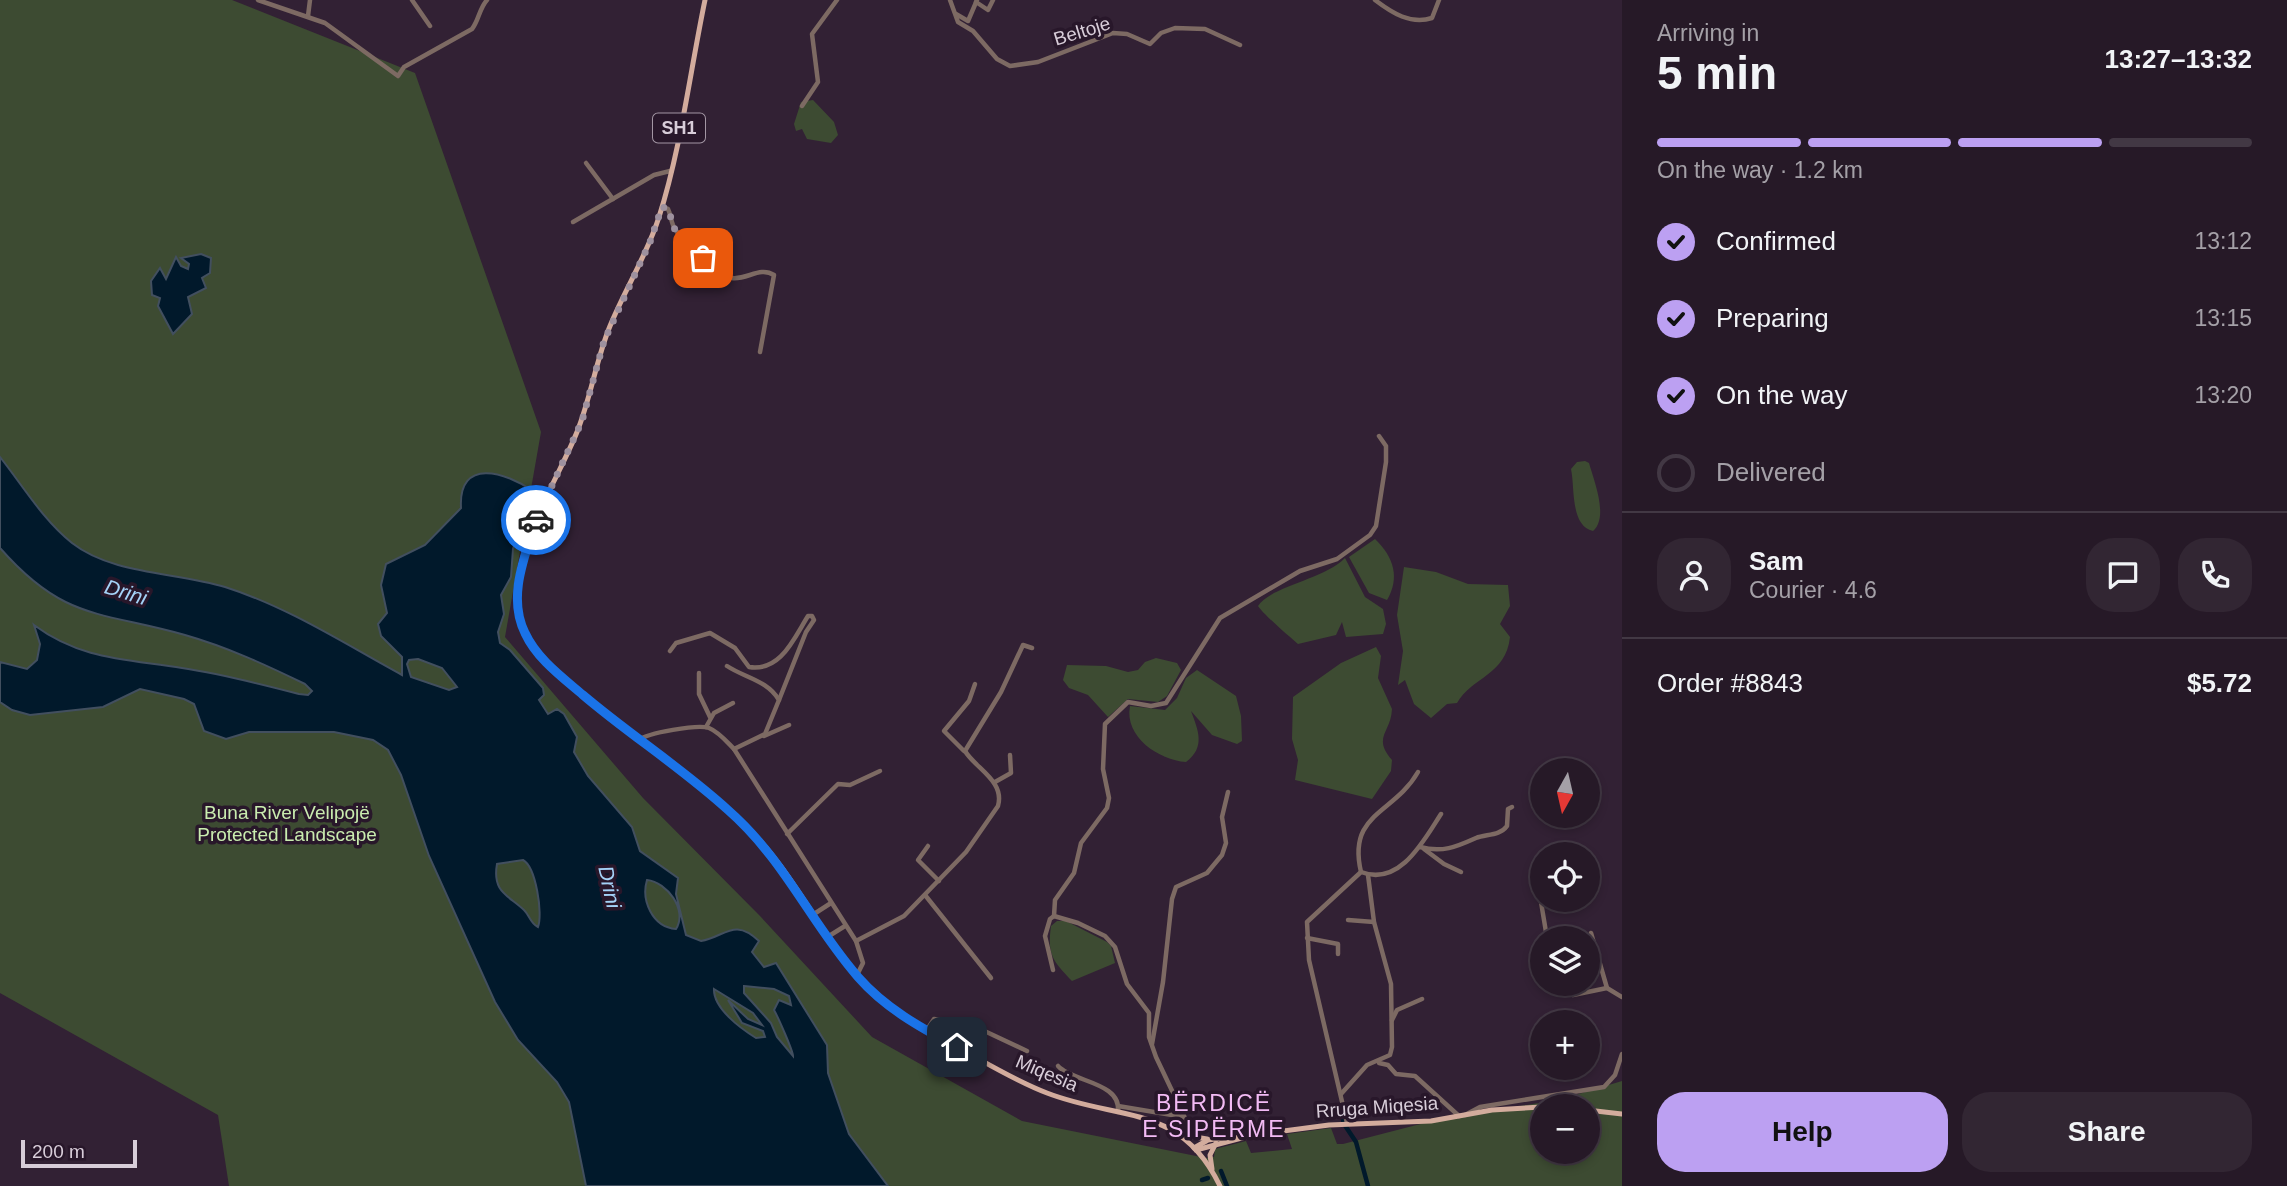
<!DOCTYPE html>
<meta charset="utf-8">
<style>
body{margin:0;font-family:Helvetica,sans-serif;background:#322633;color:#f1f3f6;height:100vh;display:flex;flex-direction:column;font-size:26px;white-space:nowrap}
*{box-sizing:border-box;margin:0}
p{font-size:23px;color:#a4a0a7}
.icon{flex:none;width:38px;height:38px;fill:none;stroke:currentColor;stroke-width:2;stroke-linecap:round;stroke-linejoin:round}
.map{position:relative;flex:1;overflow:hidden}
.side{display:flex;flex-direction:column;background:#261927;width:665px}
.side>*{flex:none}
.needle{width:46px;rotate:188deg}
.tools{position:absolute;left:1530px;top:758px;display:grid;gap:14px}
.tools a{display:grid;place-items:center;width:70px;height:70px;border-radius:50%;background:#261927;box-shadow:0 4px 10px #0003,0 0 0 2px #423844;font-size:35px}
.scale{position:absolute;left:21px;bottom:18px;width:116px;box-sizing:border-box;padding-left:7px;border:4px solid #d8cdd9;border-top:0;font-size:19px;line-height:24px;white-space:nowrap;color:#d8cdd9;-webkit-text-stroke:5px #28172a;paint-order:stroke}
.pin{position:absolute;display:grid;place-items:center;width:60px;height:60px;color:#fff;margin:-30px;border-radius:14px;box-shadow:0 4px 10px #0006}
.courier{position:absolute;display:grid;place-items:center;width:70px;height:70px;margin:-35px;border:5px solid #1a73e8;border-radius:50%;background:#fff;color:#222;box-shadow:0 2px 9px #0007}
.summary em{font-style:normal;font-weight:700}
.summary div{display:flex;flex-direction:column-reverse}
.summary{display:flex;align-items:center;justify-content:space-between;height:119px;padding:0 35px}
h1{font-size:46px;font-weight:700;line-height:52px}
.bar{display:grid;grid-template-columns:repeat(4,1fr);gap:10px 7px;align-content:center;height:84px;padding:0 35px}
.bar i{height:9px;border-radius:5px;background:#423844}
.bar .current{background:#bca0f2}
.bar p{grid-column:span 4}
.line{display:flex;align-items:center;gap:18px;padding:0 35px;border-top:2px solid #423844}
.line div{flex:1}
.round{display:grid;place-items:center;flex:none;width:74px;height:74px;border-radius:28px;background:#322633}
ol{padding:0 35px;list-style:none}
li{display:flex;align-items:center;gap:21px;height:77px}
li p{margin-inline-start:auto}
li .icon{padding:7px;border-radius:50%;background:#bca0f2;color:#111;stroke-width:4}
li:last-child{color:#a4a0a7}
li i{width:38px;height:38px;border:4px solid #423844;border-radius:50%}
.button{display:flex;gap:14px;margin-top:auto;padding:14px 35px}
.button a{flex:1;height:80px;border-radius:28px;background:#bca0f2;color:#111;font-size:28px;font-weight:700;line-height:80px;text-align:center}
.button a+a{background:#322633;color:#f1f3f6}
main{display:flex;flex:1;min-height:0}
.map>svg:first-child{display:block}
.green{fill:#3d4b32;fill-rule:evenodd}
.water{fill:#01192b;stroke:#424f5f;stroke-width:2;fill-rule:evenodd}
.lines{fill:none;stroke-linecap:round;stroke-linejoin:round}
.canal{stroke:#01192b;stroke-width:4.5}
.minor{stroke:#7d6a63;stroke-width:4.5}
.major{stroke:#d3ac9d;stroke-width:5}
.done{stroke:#9e919f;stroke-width:7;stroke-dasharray:0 12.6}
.route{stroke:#1a73e8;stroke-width:9}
.labels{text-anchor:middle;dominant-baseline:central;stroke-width:7;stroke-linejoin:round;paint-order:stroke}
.shield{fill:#28172a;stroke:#a396a4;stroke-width:2}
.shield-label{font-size:18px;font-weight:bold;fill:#d8cdd9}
.street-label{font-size:19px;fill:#d8cdd9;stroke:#28172a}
.park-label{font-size:19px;fill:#c9ecaf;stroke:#28172a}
.water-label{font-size:21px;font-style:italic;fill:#a4d2f7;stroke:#28172a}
.quarter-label{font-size:23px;letter-spacing:2px;fill:#f2baf4;stroke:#28172a}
</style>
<main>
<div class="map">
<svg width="1622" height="1186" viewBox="0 0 1622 1186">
<rect width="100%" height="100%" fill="#322134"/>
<g class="green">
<path d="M 0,0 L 232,0 L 415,73 L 541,432 L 505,637 L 643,798 L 760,916 L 872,1037 L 1022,1121 L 1206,1158 L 1214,1157 L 1215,1149 L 1246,1141 L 1251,1153 L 1292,1149 L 1287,1134 L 1331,1128 L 1337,1144 L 1343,1144 L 1432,1121 L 1562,1099 L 1622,1081 L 1622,1186 L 229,1186 L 218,1115 L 0,993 ZM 1542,1106 L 1587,1106 L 1587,1152 L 1542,1152 Z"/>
<path d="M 813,100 L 834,122 L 838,135 L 831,143 L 807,139 L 802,129 L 796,131 L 794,124 L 801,102 Z"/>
<path d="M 1585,461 L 1589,463 C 1594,481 1609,517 1593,531 C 1570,526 1575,487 1571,469 L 1577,462 Z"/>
<path d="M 1375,539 C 1394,557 1400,578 1387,600 L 1369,593 L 1349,557 Z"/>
<path d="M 1345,558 L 1365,597 L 1383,609 L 1386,624 L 1383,634 L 1346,637 L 1342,622 L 1336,635 L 1298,644 C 1290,637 1263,614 1258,606 C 1271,586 1323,580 1345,558 Z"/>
<path d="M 1404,567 L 1436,572 L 1468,584 L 1508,585 L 1510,606 L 1500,624 L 1510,637 C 1506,675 1472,677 1457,703 L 1447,704 L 1431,718 L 1414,704 L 1405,680 L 1398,685 L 1403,651 L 1397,615 Z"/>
<path d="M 1376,647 L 1381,656 L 1378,678 L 1392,709 C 1391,733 1372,737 1392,760 L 1391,771 L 1372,799 L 1295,780 L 1298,760 L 1292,739 L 1293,697 L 1341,663 Z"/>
<path d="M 1156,658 L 1177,663 L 1181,670 L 1167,696 L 1158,702 L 1128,699 L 1108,717 L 1088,695 L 1069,688 L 1063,680 L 1067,665 L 1106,666 L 1128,672 L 1138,670 L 1145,662 Z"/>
<path d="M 1197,670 L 1236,696 L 1241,716 L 1242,741 L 1237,744 L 1212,735 L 1191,711 C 1198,730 1206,747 1186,762 C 1159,760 1124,737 1130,706 L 1165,710 L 1177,698 L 1186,678 Z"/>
<path d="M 1057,921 L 1066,921 L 1107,942 L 1111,946 L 1115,963 L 1072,981 C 1053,961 1047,955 1051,926 Z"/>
</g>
<g class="water">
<path d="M 201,254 L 211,258 L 210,273 L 202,278 L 206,288 L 188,297 L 192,314 L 173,334 L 158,306 L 160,298 L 152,295 L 151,281 L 160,268 L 166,279 L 176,257 L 181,266 L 188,269 L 189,264 L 181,258 Z"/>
<path d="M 0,457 C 23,486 43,520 72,543 C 113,575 177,572 225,587 C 288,607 345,644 402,675 L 402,657 L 381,636 L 378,624 L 387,613 L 381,585 L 386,564 L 425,545 L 461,508 C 458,457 506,472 533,491 L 535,500 L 527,520 L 522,519 L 513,549 L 511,577 L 501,595 L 504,614 L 498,632 L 500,643 L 510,650 L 543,688 L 544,695 L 539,700 L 548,714 L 557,709 L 564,714 L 577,737 L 574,752 L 588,776 L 632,827 L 640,851 L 678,878 L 676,894 L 686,935 L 701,941 C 725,937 734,917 759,941 L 752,952 L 764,967 L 776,963 L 827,1045 L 828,1073 L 849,1134 L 888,1186 L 586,1186 L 569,1102 L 557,1082 L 518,1040 L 495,1002 L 429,856 L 401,775 L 388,750 L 373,740 L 334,732 L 249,732 L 226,739 L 204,731 L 194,704 L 184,699 L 140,689 L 103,707 L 30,715 L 12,710 L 0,702 L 0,662 L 27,669 L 37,660 L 40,644 L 34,625 C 81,660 127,659 182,668 C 221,674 261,684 299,694 L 308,695 L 312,691 L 305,684 C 266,665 227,647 185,635 C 100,611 64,621 0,548 ZM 418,659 L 442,668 L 457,687 L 449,690 L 411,677 L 407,664 L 409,660 ZM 523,860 C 536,867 543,914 538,927 C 530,923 530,916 524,910 C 508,895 492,892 497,864 ZM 647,880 C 667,882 688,910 676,929 C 652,927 641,900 647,880 ZM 744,986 L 774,989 L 789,996 L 791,1005 L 779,1000 L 774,1010 C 778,1017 793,1051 793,1056 L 777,1037 L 771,1023 L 744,993 ZM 714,989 L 753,1013 L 762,1025 L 748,1019 L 728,1000 L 742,1023 L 763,1031 L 765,1037 L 756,1038 C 740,1028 713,1008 714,989 Z"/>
</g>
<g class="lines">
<g class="canal">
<path d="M 1340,1107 L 1344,1124 L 1356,1142 L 1368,1186"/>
<path d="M 1221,1171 L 1227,1186"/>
<path d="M 1202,1180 L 1208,1178"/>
</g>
<g class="minor">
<path d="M 258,0 L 325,23 L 398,76 L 404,67 L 472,29 C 479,20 479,9 487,0"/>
<path d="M 412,0 L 430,26"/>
<path d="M 950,0 L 958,22 L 973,31 L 997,59 L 1010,66 L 1038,62 L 1113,33 L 1127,34 L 1150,44 L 1161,33 L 1175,28 L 1205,29 L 1240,45"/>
<path d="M 1375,0 C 1392,13 1411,25 1432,18 L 1439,0"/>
<path d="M 976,2 L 988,10 L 993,0"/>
<path d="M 956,14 L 968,21 L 977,0"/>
<path d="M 308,16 L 310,0"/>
<path d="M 802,106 L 818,82 L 812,34 L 837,0"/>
<path d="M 586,163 L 613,199"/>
<path d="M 662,207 L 668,209 C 671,215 671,223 675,229 C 683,242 717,276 732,278 C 747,280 760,266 774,275 L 760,352"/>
<path d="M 573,222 L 654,175 L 670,171"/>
<path d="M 670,651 L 676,643 L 710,633 L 735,648 L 749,667 C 781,672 794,638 808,616 L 812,616 L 814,620 L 806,632 L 779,700"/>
<path d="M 727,666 C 745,678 767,680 779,700 L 765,734 L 734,749"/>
<path d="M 699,673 L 699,694 L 710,717"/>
<path d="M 706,727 L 714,713 L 733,703"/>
<path d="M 764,736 L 789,725"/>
<path d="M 639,740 C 647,733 698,724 709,728 C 719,732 727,742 734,749 L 856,941 L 904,916 L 966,852 L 998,806 C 1005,781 976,769 965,751 L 1001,692 L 1023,645 L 1032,648"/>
<path d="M 964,751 L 944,731 L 969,701 L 975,684"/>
<path d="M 995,782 L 1011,773 L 1010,755"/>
<path d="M 787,834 L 838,784 L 850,785 L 880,771"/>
<path d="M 928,846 L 918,860 L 939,881"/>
<path d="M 1420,847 C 1442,853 1456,847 1476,838 C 1486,834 1500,836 1507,826 L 1508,809 L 1512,807"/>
<path d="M 1424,849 L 1444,864 L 1461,872"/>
<path d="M 1361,872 C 1347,813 1394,814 1418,772"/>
<path d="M 925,895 L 991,978"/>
<path d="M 1541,902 L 1547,938"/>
<path d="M 814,914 L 831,903"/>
<path d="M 1054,916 L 1055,900 L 1074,873 L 1081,843 L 1107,808 L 1109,798 L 1103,769 L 1105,724 L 1128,702 L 1151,706 L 1166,703 L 1220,618 L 1300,571 L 1337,559 L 1370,535 L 1376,526 L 1386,462 L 1386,446 L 1379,436"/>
<path d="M 1348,920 L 1374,922"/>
<path d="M 1591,933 L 1607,988"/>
<path d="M 829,936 L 845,926"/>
<path d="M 1307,938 L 1338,944 L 1338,954"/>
<path d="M 856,941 L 863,963 L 857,975"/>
<path d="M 1053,970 L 1045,936 L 1050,919 L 1054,916 L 1078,923 L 1105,936 L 1115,947 L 1127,984 L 1149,1013 L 1149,1037 L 1156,1057 L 1194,1137"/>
<path d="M 1564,984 L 1573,995 L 1607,988 L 1622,997"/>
<path d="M 1392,1020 L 1397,1010 L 1422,999"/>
<path d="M 926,1031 L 934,1019 L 947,1021 L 958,1029 L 978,1028 L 1027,1051"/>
<path d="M 1152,1044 L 1163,982 L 1172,899 L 1176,887 L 1207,873 L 1222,855 L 1226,843 L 1222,817 L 1228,792"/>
<path d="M 1379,1063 L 1388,1065 L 1396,1074 L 1415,1076 L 1459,1116"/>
<path d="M 1058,1066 C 1072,1082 1122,1082 1118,1112"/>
<path d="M 1341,1094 L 1367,1065 L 1390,1055 L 1392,1047 L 1391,984 L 1374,922 L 1368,875"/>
<path d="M 1118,1106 L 1184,1117"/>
<path d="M 1465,1115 L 1480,1107 L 1604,1087 L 1615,1075 L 1622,1054"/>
<path d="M 1347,1123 L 1309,960 L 1307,922 L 1361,872 C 1400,887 1424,840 1441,814"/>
</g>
<g class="major">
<path d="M 705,0 C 690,72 681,148 659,217 C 647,255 625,289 610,326 C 596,360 591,397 577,432 C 555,487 496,572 525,633 C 537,660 563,677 584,696 C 636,741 695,778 745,825 C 792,870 817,929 859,977 C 885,1008 920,1028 955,1046 C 985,1062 1015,1081 1047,1093 C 1119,1121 1180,1103 1220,1186"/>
<path d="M 1587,1110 L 1622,1114"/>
<path d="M 1183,1135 L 1207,1139"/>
<path d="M 1194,1148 L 1208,1140 L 1243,1135"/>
<path d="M 1196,1150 L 1253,1135 L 1329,1125 L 1431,1121 L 1492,1110 L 1542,1107"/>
<path d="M 1212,1169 L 1210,1155 L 1216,1143"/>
</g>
</g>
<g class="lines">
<path class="done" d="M 536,520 L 582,421 L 604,341 L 650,242 L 662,207 L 668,209 L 675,230 L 703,258"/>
<path class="route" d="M 536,520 C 525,556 507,597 525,633 C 537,659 562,677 583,695 C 630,735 682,768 728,810 C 785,860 810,922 858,977 C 885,1008 921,1028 957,1047"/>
</g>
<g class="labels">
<rect class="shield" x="653" y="113.5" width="52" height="29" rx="5"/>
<g class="shield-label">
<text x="679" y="128">SH1</text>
</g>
<g class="street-label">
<text transform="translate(1082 31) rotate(-17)">Beltoje</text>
<text transform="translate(1047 1073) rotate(23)">Miqesia</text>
<text transform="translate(1377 1107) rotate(-4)">Rruga Miqesia</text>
</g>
<g class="park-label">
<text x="287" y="812">Buna River Velipojë<tspan x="287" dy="22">Protected Landscape</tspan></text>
</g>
<g class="water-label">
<text transform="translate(126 592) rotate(17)">Drini</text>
<text transform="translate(610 887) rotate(78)">Drini</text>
</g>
<g class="quarter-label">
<text x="1214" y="1103">BËRDICË<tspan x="1214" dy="26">E SIPËRME</tspan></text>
</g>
</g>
</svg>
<div class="tools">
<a><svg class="needle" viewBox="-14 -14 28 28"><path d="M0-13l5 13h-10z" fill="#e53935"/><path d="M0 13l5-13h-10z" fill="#a4a0a7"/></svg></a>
<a><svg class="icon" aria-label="locate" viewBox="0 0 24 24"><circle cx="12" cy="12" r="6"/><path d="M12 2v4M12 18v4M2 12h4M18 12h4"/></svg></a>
<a><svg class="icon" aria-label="layers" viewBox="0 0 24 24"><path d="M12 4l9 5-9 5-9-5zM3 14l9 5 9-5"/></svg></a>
<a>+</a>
<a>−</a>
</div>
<div class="scale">200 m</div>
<div class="pin" style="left:703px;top:258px;background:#ea580c"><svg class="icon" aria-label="bag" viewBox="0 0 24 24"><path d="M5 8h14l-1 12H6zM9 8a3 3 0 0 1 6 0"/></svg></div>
<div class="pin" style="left:957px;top:1047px;background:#1f2937"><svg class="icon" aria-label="home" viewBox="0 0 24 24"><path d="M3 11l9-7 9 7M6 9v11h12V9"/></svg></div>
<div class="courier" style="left:536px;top:520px"><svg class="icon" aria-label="car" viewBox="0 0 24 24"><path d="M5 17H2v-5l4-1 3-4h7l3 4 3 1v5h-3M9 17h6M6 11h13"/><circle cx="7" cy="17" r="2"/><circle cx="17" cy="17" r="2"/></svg></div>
</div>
<section class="side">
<div class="summary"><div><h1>5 min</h1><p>Arriving in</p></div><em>13:27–13:32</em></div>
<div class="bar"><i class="current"></i><i class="current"></i><i class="current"></i><i></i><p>On the way · 1.2 km</p></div>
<ol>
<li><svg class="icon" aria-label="check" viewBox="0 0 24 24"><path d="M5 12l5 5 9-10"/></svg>Confirmed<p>13:12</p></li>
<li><svg class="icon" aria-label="check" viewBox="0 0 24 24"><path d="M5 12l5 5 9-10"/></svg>Preparing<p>13:15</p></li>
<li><svg class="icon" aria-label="check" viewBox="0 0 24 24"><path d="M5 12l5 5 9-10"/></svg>On the way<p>13:20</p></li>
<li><i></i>Delivered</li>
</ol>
<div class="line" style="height:126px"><a class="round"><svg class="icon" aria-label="person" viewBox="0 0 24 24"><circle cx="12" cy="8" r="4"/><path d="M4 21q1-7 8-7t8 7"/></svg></a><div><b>Sam</b><p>Courier · 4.6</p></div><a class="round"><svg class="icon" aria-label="chat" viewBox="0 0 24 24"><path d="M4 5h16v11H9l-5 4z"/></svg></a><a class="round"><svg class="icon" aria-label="phone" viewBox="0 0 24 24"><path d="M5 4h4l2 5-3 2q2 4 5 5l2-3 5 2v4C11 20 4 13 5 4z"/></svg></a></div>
<div class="line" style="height:91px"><div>Order #8843</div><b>$5.72</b></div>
<div class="button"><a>Help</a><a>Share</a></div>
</section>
</main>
